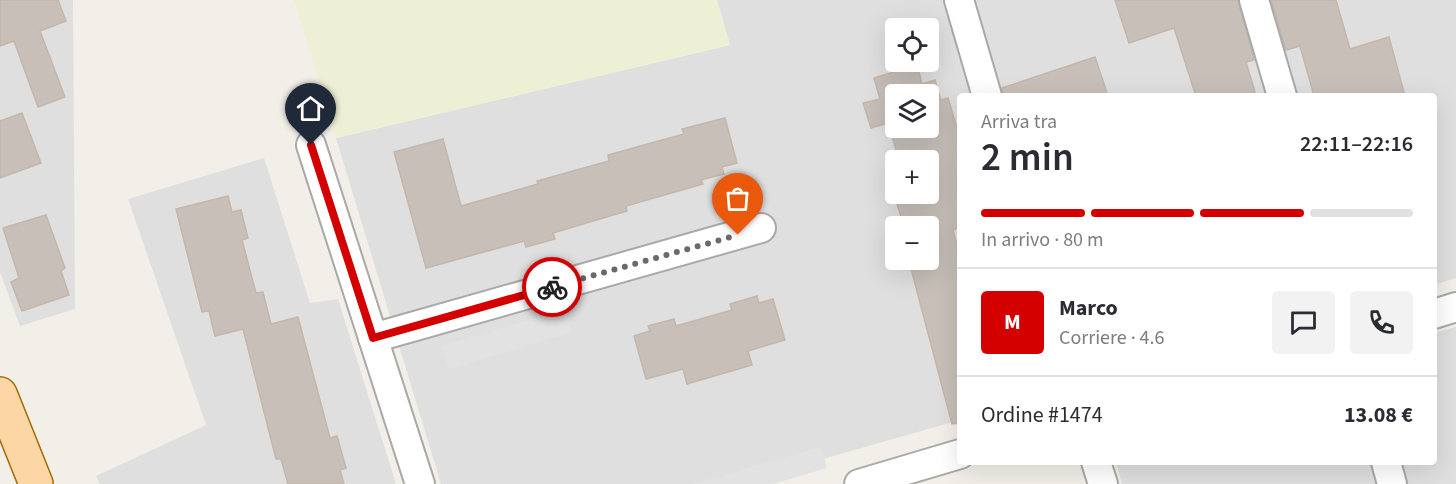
<!DOCTYPE html>
<html lang="it">
<meta charset="utf-8">
<style>
body{margin:0;font-family:"Source Sans 3",sans-serif;background:#f2f2f3;color:#2b2b33;height:100vh;display:flex;flex-direction:column;font-size:22px;white-space:nowrap}
*{box-sizing:border-box;margin:0}
p{font-size:20px;color:#7c7c81}
.icon{flex:none;width:33px;height:33px;fill:none;stroke:currentColor;stroke-width:2;stroke-linecap:round;stroke-linejoin:round}
.map{position:relative;flex:1;overflow:hidden}
.side{position:absolute;left:957px;top:93px;width:480px;height:372px;display:flex;flex-direction:column;background:#fff;border-radius:6px;box-shadow:0 6px 24px #0002}
.side>*{flex:none}
.controls{position:absolute;left:885px;top:18px;display:grid;gap:12px}
.controls a{display:grid;place-items:center;width:54px;height:54px;border-radius:6px;background:#fff;box-shadow:0 6px 24px #0002;font-size:30px}
.pin{position:absolute;display:grid;place-items:center;width:51px;height:51px;color:#fff;margin:-62px -26px;border-radius:50% 50% 50% 0;rotate:-45deg;box-shadow:0 0 6px #0007}
.pin .icon{rotate:45deg}
.courier{position:absolute;display:grid;place-items:center;width:60px;height:60px;margin:-30px;border:4px solid #d40000;border-radius:50%;background:#fff;color:#222;box-shadow:0 2px 8px #0007}
.headline em{font-style:normal;font-weight:600}
.headline div{display:flex;flex-direction:column-reverse}
.headline{display:flex;align-items:center;justify-content:space-between;height:102px;padding:0 24px}
h1{font-size:39px;font-weight:600;line-height:45px}
.bar{display:grid;grid-template-columns:repeat(4,1fr);gap:9px 6px;align-content:center;height:72px;padding:0 24px}
.bar i{height:8px;border-radius:4px;background:#e1e1e2}
.bar .on{background:#d40000}
.bar p{grid-column:span 4}
.line{display:flex;align-items:center;gap:15px;padding:0 24px;border-top:2px solid #e1e1e2}
.line div{flex:1}
.round{display:grid;place-items:center;flex:none;width:63px;height:63px;border-radius:6px;background:#f2f2f3}
.map>svg:first-child{display:block}
.residential{fill:#e0dfdf;fill-rule:evenodd}
.farmland{fill:#eef0d5}
.parking{fill:#e2e2e2}
.building{fill:#c7bfb8;stroke:#c4b6ab;stroke-width:1.5;fill-rule:evenodd}
.lines{fill:none;stroke-linecap:round;stroke-linejoin:round}
.street-casing{stroke:#a9a9a9;stroke-width:32}
.primary-casing{stroke:#a06b00;stroke-width:36}
.street{stroke:#fff;stroke-width:28}
.primary{stroke:#fcd6a4;stroke-width:33}
.done{stroke:#6b6a68;stroke-width:6;stroke-dasharray:0 10.8}
.route{stroke:#d40000;stroke-width:8}
</style>
<div class="map">
<svg width="1456" height="484" viewBox="0 0 1456 484">
<rect width="100%" height="100%" fill="#f2efe9"/>
<g class="residential">
<path d="M 0,0 L 73,0 L 75,309 L 20,326 L 0,272 Z"/>
<path d="M 717,0 L 1456,0 L 1456,278 L 1434,285 L 1434,96 L 960,96 L 960,420 L 735,484 L 441,484 L 336,138 L 730,45 ZM 896,28 L 928,28 L 928,62 L 896,62 ZM 896,94 L 928,94 L 928,128 L 896,128 ZM 896,160 L 928,160 L 928,194 L 896,194 ZM 896,226 L 928,226 L 928,260 L 896,260 Z"/>
<path d="M 264,158 L 310,303 L 338,299 L 396,484 L 100,484 L 96,476 L 206,425 L 128,199 Z"/>
<path d="M 1456,327 L 1456,484 L 1122,484 L 1116,462 L 1434,462 L 1434,333 Z"/>
</g>
<path class="farmland" d="M 294,0 L 717,0 L 730,45 L 336,138 Z"/>
<g class="parking">
<path d="M 565,309 L 572,332 L 449,369 L 442,346 Z"/>
<path d="M 821,447 L 827,468 L 773,484 L 693,484 Z"/>
</g>
<g class="building">
<path d="M 0,0 L 58,0 L 66,21 L 40,31 L 65,97 L 38,107 L 14,41 L 0,46 Z"/>
<path d="M 1115,0 L 1238,0 L 1254,60 L 1246,62 L 1255,92 L 1241,96 L 1196,96 L 1174,28 L 1129,43 Z"/>
<path d="M 1271,0 L 1336,0 L 1350,49 L 1389,37 L 1405,96 L 1314,96 L 1300,46 L 1286,50 Z"/>
<path d="M 1095,57 L 1108,96 L 1003,96 L 1002,88 Z"/>
<path d="M 917,65 L 922,84 L 935,80 L 941,100 L 948,98 L 960,138 L 960,227 L 953,230 L 960,257 L 960,423 L 952,424 L 910,265 L 916,263 L 915,260 L 928,260 L 928,226 L 904,226 L 895,198 L 909,194 L 928,194 L 928,160 L 899,160 L 888,123 L 871,128 L 863,103 L 880,99 L 874,78 ZM 896,94 L 928,94 L 928,128 L 896,128 Z"/>
<path d="M 22,113 L 41,163 L 0,178 L 0,121 Z"/>
<path d="M 725,118 L 737,163 L 722,167 L 724,174 L 701,180 L 703,184 L 626,206 L 627,211 L 553,233 L 555,239 L 526,247 L 524,241 L 426,268 L 394,152 L 443,139 L 461,206 L 538,184 L 537,181 L 609,161 L 608,155 L 684,134 L 682,129 Z"/>
<path d="M 228,196 L 232,212 L 241,210 L 248,238 L 242,240 L 256,293 L 263,292 L 271,324 L 298,317 L 330,438 L 337,436 L 346,468 L 340,470 L 344,484 L 288,484 L 281,459 L 276,459 L 243,329 L 215,336 L 209,311 L 202,312 L 176,209 Z"/>
<path d="M 46,215 L 65,268 L 61,271 L 69,295 L 22,311 L 11,282 L 19,278 L 3,228 Z"/>
<path d="M 757,296 L 759,303 L 773,299 L 785,340 L 748,351 L 752,365 L 687,384 L 683,369 L 646,379 L 634,336 L 650,331 L 648,326 L 674,319 L 676,326 L 732,310 L 730,304 Z"/>
</g>
<g class="lines">
<defs>
<g id="street">
<path d="M 959,0 L 987,96"/>
<path d="M 1254,0 L 1282,96"/>
<path d="M 311,145 L 420,484"/>
<path d="M 1434,314 L 1456,307"/>
<path d="M 373,338 L 761,228"/>
<path d="M 1096,462 L 1103,484"/>
<path d="M 1386,462 L 1392,484"/>
<path d="M 859,484 L 960,454"/>
</g>
<path id="primary" d="M 0,394 L 36,484"/>
</defs>
<use href="#street" class="street-casing"/>
<use href="#primary" class="primary-casing"/>
<use href="#street" class="street"/>
<use href="#primary" class="primary"/>
</g>
<g class="lines">
<path class="done" d="M 552,287 L 738,235"/>
<path class="route" d="M 311,145 L 373,338 L 552,287"/>
</g>
</svg>
<div class="controls">
<a><svg class="icon" aria-label="locate" viewBox="0 0 24 24"><circle cx="12" cy="12" r="6"/><path d="M12 2v4M12 18v4M2 12h4M18 12h4"/></svg></a>
<a><svg class="icon" aria-label="layers" viewBox="0 0 24 24"><path d="M12 4l9 5-9 5-9-5zM3 14l9 5 9-5"/></svg></a>
<a>+</a>
<a>−</a>
</div>
<div class="pin" style="left:738px;top:235px;background:#ea580c"><svg class="icon" aria-label="bag" viewBox="0 0 24 24"><path d="M5 8h14l-1 12H6zM9 8a3 3 0 0 1 6 0"/></svg></div>
<div class="pin" style="left:311px;top:145px;background:#1f2937"><svg class="icon" aria-label="home" viewBox="0 0 24 24"><path d="M3 11l9-7 9 7M6 9v11h12V9"/></svg></div>
<div class="courier" style="left:552px;top:287px"><svg class="icon" aria-label="bike" viewBox="0 0 24 24"><circle cx="6" cy="16" r="4"/><circle cx="18" cy="16" r="4"/><path d="M6 16l4-8h5l3 8M10 8l3 8H6M13 5h3"/></svg></div>
<section class="side">
<div class="headline"><div><h1>2 min</h1><p>Arriva tra</p></div><em>22:11–22:16</em></div>
<div class="bar"><i class="on"></i><i class="on"></i><i class="on"></i><i></i><p>In arrivo · 80 m</p></div>
<div class="line" style="height:108px"><b class="round" style="background:#d40000;color:#fff">M</b><div><b>Marco</b><p>Corriere · 4.6</p></div><a class="round"><svg class="icon" aria-label="chat" viewBox="0 0 24 24"><path d="M4 5h16v11H9l-5 4z"/></svg></a><a class="round"><svg class="icon" aria-label="phone" viewBox="0 0 24 24"><path d="M5 4h4l2 5-3 2q2 4 5 5l2-3 5 2v4C11 20 4 13 5 4z"/></svg></a></div>
<div class="line" style="height:78px"><div>Ordine #1474</div><b>13.08 €</b></div>
</section>
</div>
